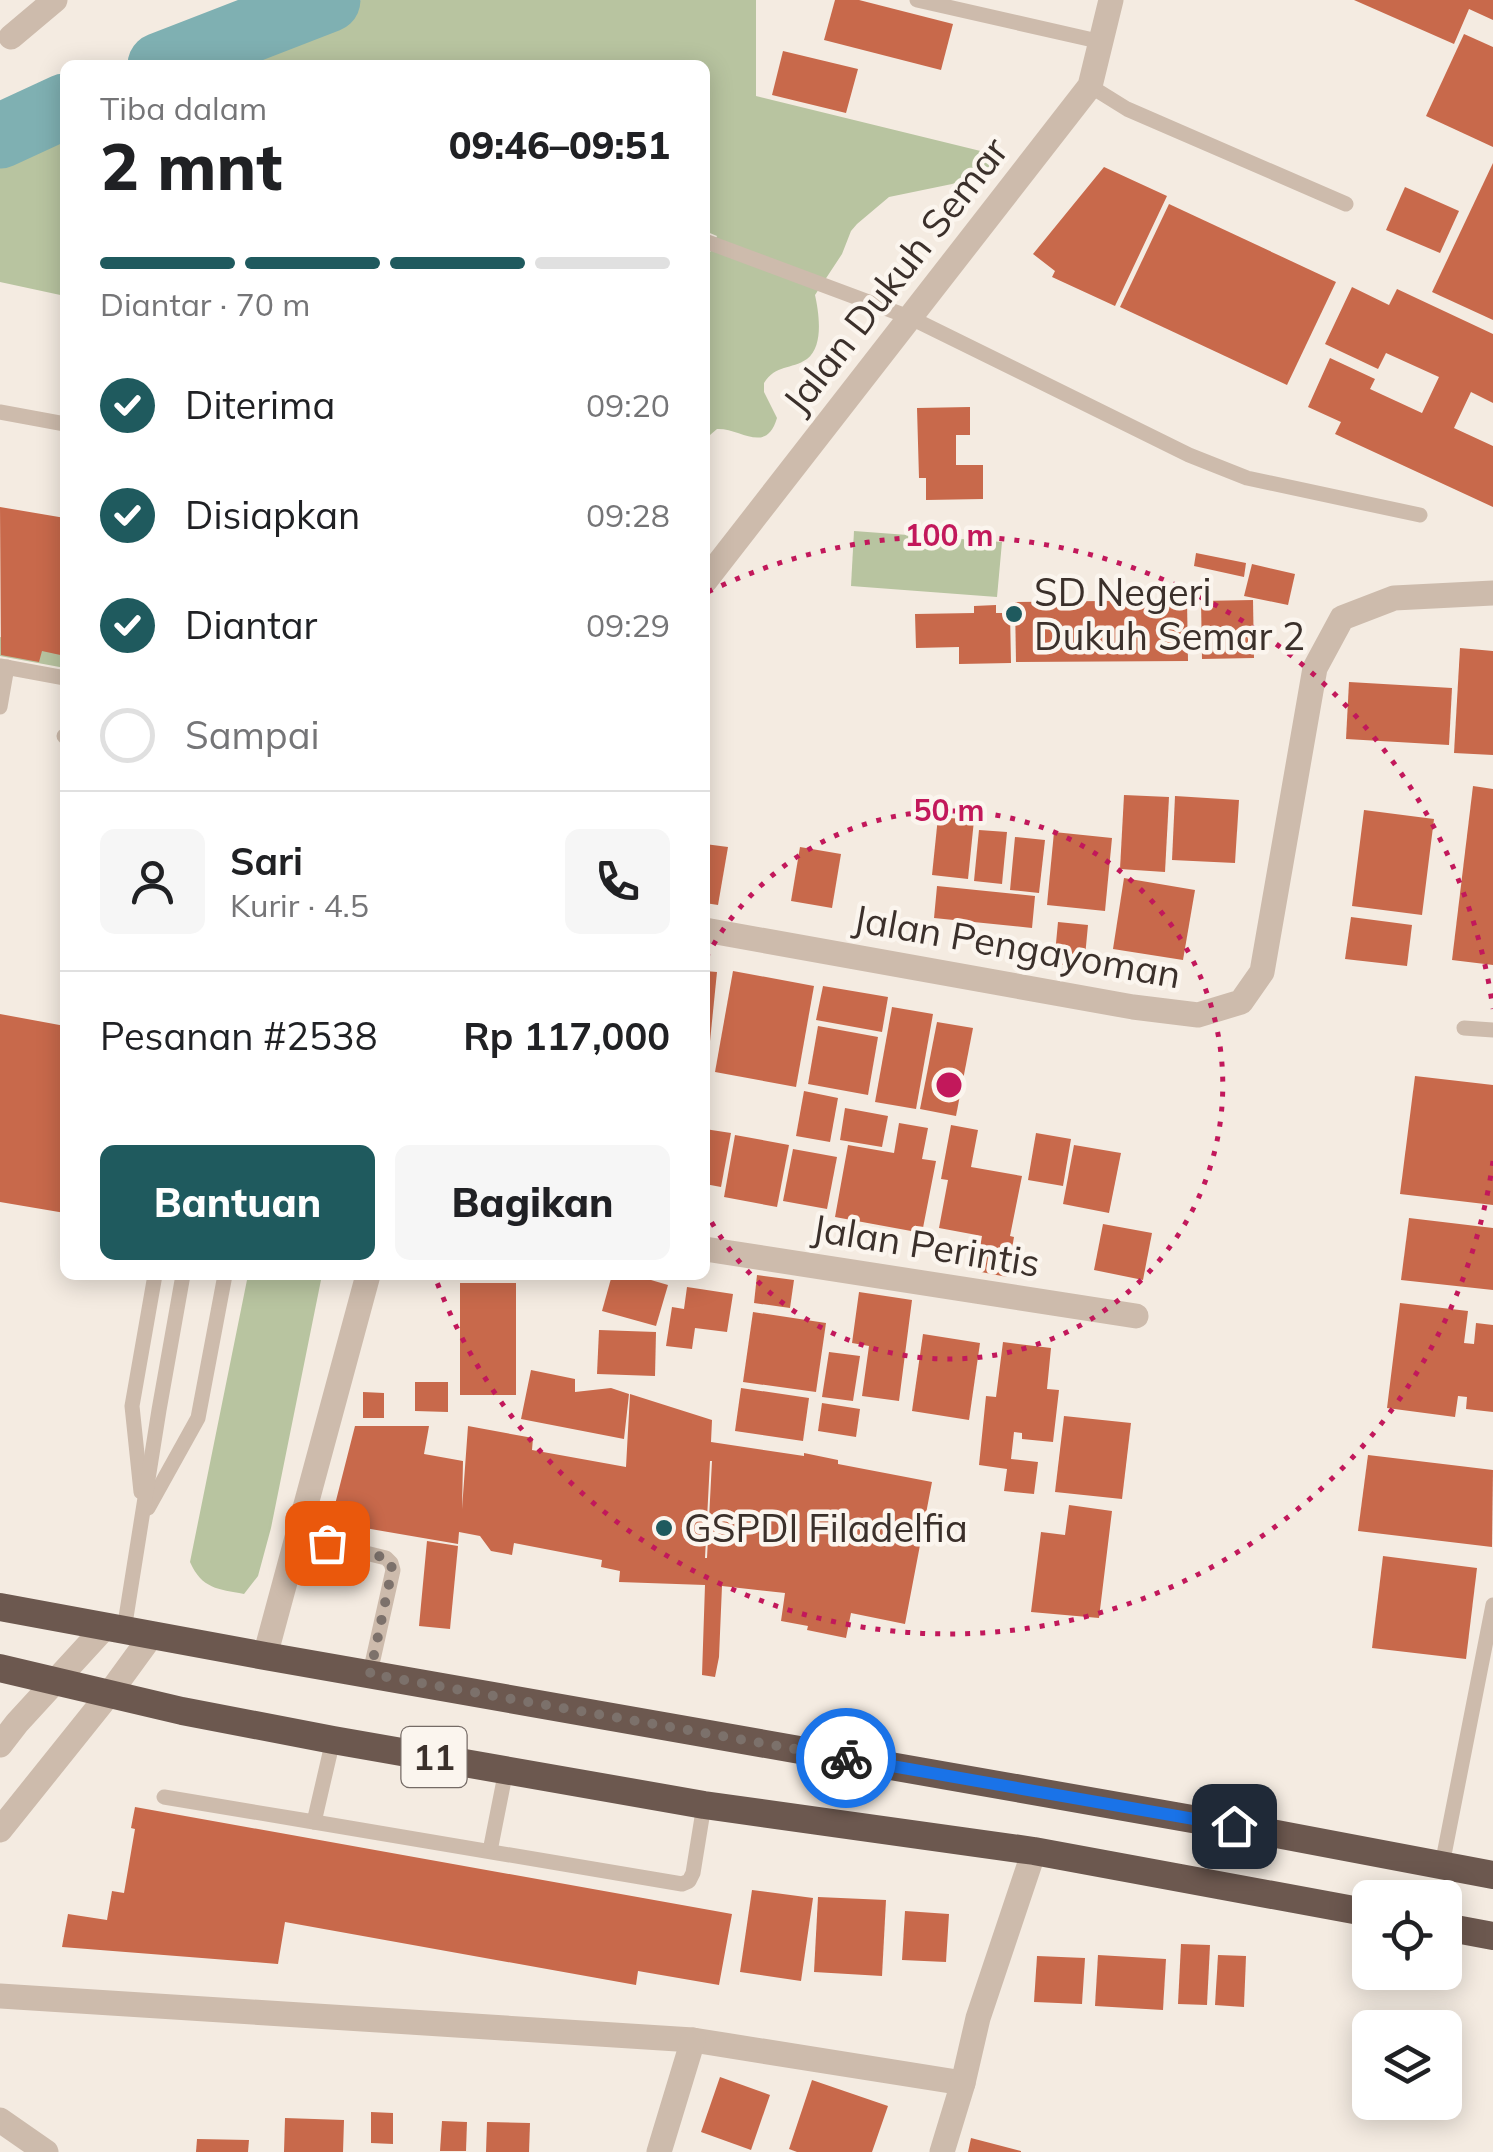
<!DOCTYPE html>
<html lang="id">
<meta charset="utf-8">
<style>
body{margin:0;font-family:Mulish,sans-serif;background:#f6f6f6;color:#202124;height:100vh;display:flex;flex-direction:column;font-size:38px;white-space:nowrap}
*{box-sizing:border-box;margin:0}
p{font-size:32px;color:#757577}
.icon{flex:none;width:55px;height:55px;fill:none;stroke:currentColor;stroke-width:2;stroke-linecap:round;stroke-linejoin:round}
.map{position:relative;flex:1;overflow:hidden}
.panel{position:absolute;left:60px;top:60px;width:650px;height:1220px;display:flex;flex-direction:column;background:#fff;border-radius:15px;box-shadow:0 5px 25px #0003}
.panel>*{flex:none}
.buttons{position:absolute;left:1352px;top:1880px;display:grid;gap:20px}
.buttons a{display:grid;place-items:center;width:110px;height:110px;border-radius:15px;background:#fff;box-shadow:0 5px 25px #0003;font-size:50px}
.pin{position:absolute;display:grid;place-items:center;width:85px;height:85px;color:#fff;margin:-42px;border-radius:20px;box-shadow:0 5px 15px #0006}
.courier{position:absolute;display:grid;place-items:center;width:100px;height:100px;margin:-50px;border:8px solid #1a73e8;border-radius:50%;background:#fff;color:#222;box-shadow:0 2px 12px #0007}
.head em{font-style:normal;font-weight:800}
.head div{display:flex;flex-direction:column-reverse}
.head{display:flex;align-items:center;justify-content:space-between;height:170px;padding:0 40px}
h1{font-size:65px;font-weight:800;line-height:75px}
.bar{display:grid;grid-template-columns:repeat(4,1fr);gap:15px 10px;align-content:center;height:120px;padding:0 40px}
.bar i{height:12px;border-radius:8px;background:#e0e0e0}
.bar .selected{background:#1f5a5e}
.bar p{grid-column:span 4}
.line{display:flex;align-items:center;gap:25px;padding:0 40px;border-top:2px solid #e0e0e0}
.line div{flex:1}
.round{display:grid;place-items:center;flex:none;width:105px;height:105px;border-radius:15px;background:#f6f6f6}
ol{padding:0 40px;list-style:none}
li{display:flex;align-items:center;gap:30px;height:110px}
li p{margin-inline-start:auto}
li .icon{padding:10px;border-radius:50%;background:#1f5a5e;color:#fff;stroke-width:4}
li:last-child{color:#757577}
li i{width:55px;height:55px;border:5px solid #e0e0e0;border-radius:50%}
.action{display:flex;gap:20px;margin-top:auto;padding:20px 40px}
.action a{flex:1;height:115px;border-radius:15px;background:#1f5a5e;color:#fff;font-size:40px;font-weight:800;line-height:115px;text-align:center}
.action a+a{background:#f6f6f6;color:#202124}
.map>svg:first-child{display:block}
.green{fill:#b8c4a0}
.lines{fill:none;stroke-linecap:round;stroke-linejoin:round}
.river{stroke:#7fb0b2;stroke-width:65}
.building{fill:#c8694b;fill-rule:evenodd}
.service{stroke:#cdbbac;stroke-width:15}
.minor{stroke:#cdbbac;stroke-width:25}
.tertiary{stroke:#cdbbac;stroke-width:25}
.trunk{stroke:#6c584f;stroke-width:28}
.done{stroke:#7c716b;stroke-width:10;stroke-dasharray:0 18}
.route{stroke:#1a73e8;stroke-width:12}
.ring{fill:none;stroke:#c2185b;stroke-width:5;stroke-dasharray:5 10}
.poi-dot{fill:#1f5a5e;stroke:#fbf5ee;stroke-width:4}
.labels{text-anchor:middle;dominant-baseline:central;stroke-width:9;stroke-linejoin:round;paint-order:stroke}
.shield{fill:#fbf5ee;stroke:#756b66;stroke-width:2.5}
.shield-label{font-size:35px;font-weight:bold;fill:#3b302b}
.street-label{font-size:38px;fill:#3b302b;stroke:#fbf5ee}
.poi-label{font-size:38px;fill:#3b302b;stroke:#fbf5ee;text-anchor:start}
.centre{fill:#c2185b;stroke:#fbf5ee;stroke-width:5}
.ring-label{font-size:30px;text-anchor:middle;font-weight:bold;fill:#c2185b;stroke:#fbf5ee;stroke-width:9;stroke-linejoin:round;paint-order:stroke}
</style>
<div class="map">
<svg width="1493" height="2152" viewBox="0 0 1493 2152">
<rect width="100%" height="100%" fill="#f4ebe1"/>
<g class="green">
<path d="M 361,0 L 756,0 L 756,96 L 1001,156 L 991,168 L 976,176 L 952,184 L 889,197 L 857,224 L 851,231 L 842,254 L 815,295 C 819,313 824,346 807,359 C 791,370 776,364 764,383 L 764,392 L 777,418 C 766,455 741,428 717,429 L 710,435 L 709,451 L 705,457 L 705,256 L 708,257 L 717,236 L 705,231 L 705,65 L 214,65 L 305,22 Z"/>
<path d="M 65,131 L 65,296 L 0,282 L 0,159 Z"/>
<path d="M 854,531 L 1002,542 L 997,597 L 851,586 Z"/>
<path d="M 0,637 L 65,649 L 65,668 L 0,656 Z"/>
<path d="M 248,1275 L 322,1275 L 271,1528 L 258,1576 L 244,1594 C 218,1589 202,1589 190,1562 Z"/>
</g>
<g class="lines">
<g class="river">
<path d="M 160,65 L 328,0"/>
<path d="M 0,136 L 65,106"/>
</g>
</g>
<g class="building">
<path d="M 835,0 L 859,0 L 953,24 L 941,70 L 824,40 Z"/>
<path d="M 1354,0 L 1493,0 L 1493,20 L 1469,9 L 1454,44 Z"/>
<path d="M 1464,34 L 1493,47 L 1493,147 L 1426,116 Z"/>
<path d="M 783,51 L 858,69 L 846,113 L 772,95 Z"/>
<path d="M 1493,163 L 1493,320 L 1432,292 Z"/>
<path d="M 1104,167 L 1167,196 L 1115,306 L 1052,277 L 1055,271 L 1033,254 Z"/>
<path d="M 1405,187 L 1459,211 L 1440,253 L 1386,230 Z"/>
<path d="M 1169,204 L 1336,282 L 1287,385 L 1120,307 Z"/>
<path d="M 1352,287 L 1389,305 L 1397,289 L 1493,334 L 1493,403 L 1471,392 L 1454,428 L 1493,446 L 1493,507 L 1335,434 L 1341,422 L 1308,407 L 1330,358 L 1375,379 L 1370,389 L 1422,413 L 1439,377 L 1386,353 L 1378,369 L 1325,344 Z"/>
<path d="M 970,407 L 970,435 L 956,435 L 956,465 L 983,465 L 983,499 L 926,500 L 926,478 L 919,478 L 917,408 Z"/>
<path d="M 0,507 L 65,518 L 65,656 L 42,651 L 39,662 L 1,655 Z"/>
<path d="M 1196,553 L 1246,563 L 1244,577 L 1194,566 Z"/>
<path d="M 1252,564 L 1295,574 L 1288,605 L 1244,596 Z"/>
<path d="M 1187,600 L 1188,661 L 1016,662 L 1015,602 Z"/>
<path d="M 1253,600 L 1254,658 L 1202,659 L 1201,601 Z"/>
<path d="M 996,605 L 996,613 L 1010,613 L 1011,663 L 959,664 L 959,647 L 916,648 L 915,614 L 974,613 L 974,606 Z"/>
<path d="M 1460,648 L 1493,651 L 1493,755 L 1454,753 Z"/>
<path d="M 1349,682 L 1452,688 L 1449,745 L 1346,739 Z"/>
<path d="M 1473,786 L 1493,789 L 1493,965 L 1452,960 Z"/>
<path d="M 1124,795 L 1169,797 L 1165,872 L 1120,869 Z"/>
<path d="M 1175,796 L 1239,800 L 1235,863 L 1172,860 Z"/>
<path d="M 1364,810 L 1434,819 L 1422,915 L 1352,906 Z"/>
<path d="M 938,817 L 974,820 L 968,879 L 932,875 Z"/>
<path d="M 979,830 L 1007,832 L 1002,884 L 974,881 Z"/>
<path d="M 1054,832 L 1112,838 L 1105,911 L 1047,905 Z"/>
<path d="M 1015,837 L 1045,840 L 1039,893 L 1010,890 Z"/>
<path d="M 705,844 L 728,847 L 718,905 L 705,903 Z"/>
<path d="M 800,847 L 841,854 L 832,908 L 791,901 Z"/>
<path d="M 1124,878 L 1195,890 L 1183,960 L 1113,949 Z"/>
<path d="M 937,886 L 1035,896 L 1032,928 L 934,918 Z"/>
<path d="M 1351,917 L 1412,925 L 1407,966 L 1345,959 Z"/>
<path d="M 1058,922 L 1088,925 L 1084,967 L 1054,964 Z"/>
<path d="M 705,971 L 717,972 L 708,1061 L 705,1061 Z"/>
<path d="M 733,971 L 814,986 L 796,1087 L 715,1072 Z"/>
<path d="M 823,986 L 888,997 L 882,1032 L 816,1020 Z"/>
<path d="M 892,1007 L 933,1014 L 916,1109 L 875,1102 Z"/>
<path d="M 0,1014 L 65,1026 L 65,1213 L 0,1202 Z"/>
<path d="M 937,1022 L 973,1028 L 956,1116 L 920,1109 Z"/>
<path d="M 818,1026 L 878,1037 L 868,1095 L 808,1084 Z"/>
<path d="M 1415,1076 L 1493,1085 L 1493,1205 L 1400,1194 Z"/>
<path d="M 804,1091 L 838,1098 L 830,1142 L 796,1136 Z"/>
<path d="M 845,1108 L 888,1116 L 882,1147 L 840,1140 Z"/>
<path d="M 899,1123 L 928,1128 L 922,1159 L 936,1161 L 922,1233 L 835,1217 L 848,1145 L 894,1153 Z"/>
<path d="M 951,1125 L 978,1130 L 971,1167 L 1022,1176 L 1010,1236 L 1014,1237 L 1007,1277 L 976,1271 L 982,1236 L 939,1228 L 948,1180 L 941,1179 Z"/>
<path d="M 705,1129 L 731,1133 L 721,1187 L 705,1184 Z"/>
<path d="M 1036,1133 L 1071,1139 L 1063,1186 L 1028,1180 Z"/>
<path d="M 735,1135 L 789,1145 L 777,1207 L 724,1197 Z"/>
<path d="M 1074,1145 L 1121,1153 L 1109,1213 L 1063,1204 Z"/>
<path d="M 793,1149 L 837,1157 L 827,1209 L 783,1201 Z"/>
<path d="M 1409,1218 L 1493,1228 L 1493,1290 L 1401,1280 Z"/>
<path d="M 1103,1224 L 1152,1233 L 1143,1280 L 1094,1270 Z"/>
<path d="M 612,1275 L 634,1275 L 668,1285 L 656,1326 L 602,1311 Z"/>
<path d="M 757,1275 L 794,1280 L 790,1308 L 754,1303 Z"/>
<rect x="460" y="1283" width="56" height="112"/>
<path d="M 687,1287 L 733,1294 L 727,1332 L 695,1328 L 692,1349 L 666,1346 L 672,1307 L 684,1309 Z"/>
<path d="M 859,1292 L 912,1300 L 899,1401 L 862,1396 L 869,1346 L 852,1343 Z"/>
<path d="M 1400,1303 L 1468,1311 L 1464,1343 L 1474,1344 L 1476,1323 L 1493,1325 L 1493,1412 L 1466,1409 L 1467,1397 L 1458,1396 L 1455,1417 L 1387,1408 Z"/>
<path d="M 753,1312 L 826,1323 L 816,1392 L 743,1382 Z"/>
<path d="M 599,1330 L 656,1332 L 655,1376 L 597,1374 Z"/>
<path d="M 923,1334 L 980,1343 L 969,1420 L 912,1411 Z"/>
<path d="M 1003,1342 L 1051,1348 L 1047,1389 L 1059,1390 L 1053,1442 L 1022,1439 L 1022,1433 L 1014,1432 L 1011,1459 L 1038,1462 L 1034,1494 L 1004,1491 L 1007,1469 L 979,1465 L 986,1396 L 996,1397 Z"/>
<path d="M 829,1352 L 860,1356 L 853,1401 L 822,1397 Z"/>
<path d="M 531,1370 L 575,1379 L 575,1392 L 611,1388 L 629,1394 L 624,1439 L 521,1419 Z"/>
<path d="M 415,1382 L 448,1382 L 448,1412 L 415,1411 Z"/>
<path d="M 741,1388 L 809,1398 L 803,1441 L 735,1431 Z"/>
<path d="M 363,1392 L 384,1393 L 384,1418 L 363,1418 Z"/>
<path d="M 630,1394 L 712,1420 L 711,1442 L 804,1456 L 804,1453 L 838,1460 L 838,1464 L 932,1482 L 905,1624 L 851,1613 L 846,1638 L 807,1630 L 808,1626 L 781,1621 L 785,1593 L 722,1586 L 719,1657 L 715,1677 L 702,1675 L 705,1585 L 619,1582 L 620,1571 L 601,1567 L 602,1560 L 514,1543 L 512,1555 L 491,1551 L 480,1536 L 459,1532 L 458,1544 L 359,1527 L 357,1537 L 328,1532 L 355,1426 L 429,1426 L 424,1454 L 463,1461 L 462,1509 L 468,1426 L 533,1438 L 532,1450 L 626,1467 ZM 710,1461 L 712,1461 L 707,1558 L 705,1558 Z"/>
<path d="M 822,1403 L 860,1409 L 856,1437 L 818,1431 Z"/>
<path d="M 1064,1416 L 1131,1423 L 1122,1499 L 1055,1492 Z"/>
<path d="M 1368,1455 L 1493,1470 L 1492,1547 L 1358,1531 Z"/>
<path d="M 1069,1505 L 1112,1511 L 1099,1618 L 1031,1612 L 1041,1532 L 1065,1535 Z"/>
<path d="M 427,1541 L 458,1546 L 450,1629 L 419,1626 Z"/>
<path d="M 1383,1556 L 1477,1568 L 1466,1659 L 1372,1648 Z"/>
<path d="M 135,1807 L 732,1914 L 719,1985 L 638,1971 L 636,1985 L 285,1922 L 278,1964 L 62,1947 L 68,1914 L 107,1920 L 112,1891 L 124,1893 L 135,1829 L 131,1828 Z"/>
<path d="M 752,1890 L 813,1898 L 801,1981 L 740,1972 Z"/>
<path d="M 818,1897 L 886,1900 L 882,1976 L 814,1972 Z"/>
<path d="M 905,1911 L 949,1914 L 946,1962 L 902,1960 Z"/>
<path d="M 1181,1944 L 1210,1945 L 1207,2005 L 1178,2004 Z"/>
<path d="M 1098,1955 L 1166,1959 L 1163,2010 L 1095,2006 Z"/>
<path d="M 1218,1955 L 1246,1956 L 1244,2007 L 1215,2005 Z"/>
<path d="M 1037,1956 L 1085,1958 L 1082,2004 L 1034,2002 Z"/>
<path d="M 720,2077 L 770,2095 L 751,2150 L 701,2132 Z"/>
<path d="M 812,2080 L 888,2106 L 872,2152 L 797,2152 L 789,2149 Z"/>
<path d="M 371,2112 L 393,2113 L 393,2144 L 371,2143 Z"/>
<path d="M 285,2118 L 344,2120 L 343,2152 L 284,2152 Z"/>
<path d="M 442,2121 L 467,2122 L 466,2151 L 440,2151 Z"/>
<path d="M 487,2122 L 530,2123 L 529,2152 L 486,2152 Z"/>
<path d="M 971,2138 L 1021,2151 L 1021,2152 L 968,2152 Z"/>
<path d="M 197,2139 L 249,2140 L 248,2152 L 196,2152 Z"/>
</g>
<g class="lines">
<g class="service">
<path d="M 917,0 L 1102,42"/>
<path d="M 1090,86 L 1127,109 L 1346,204"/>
<path d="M 705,241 L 909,317 L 1189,455 L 1247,478 L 1420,515"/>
<path d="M 0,412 L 65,424"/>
<path d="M 0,666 L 65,678"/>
<path d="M 0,707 L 7,667"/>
<path d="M 64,736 L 65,737"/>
<path d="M 1464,1028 L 1493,1030"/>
<path d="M 141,1492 L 132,1406 L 155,1275"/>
<path d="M 148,1508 L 198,1418 L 225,1275"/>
<path d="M 297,1536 L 386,1558 L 391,1563 L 393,1570 L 370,1673"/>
<path d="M 124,1630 L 159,1410 L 183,1275"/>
<path d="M 164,1797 L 314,1822 L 333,1740"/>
<path d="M 314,1822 L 682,1884 L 689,1881 L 693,1873 L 704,1805"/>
<path d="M 490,1851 L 506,1770"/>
<path d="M 1442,1865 L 1493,1605"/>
</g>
<g class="minor">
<path d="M 11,37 L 55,0"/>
<path d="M 705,930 L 1133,1007 L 1198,1015 L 1241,1002 L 1262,972 L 1315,668 L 1342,618 L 1394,598 L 1493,593"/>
<path d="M 705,1249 L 1136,1316"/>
<path d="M 0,1996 L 693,2040 L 963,2083"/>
<path d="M 0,2120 L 46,2152"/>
<path d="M 659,2152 L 693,2040"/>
<path d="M 942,2152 L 963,2083 L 978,2018 L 1034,1851"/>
</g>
<g class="tertiary">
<path d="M 705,581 L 1090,86 L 1111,0"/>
<path d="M 265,1656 L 368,1275"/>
<path d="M 0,1745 L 17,1723 L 106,1626"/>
<path d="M 0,1830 L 109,1694 L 152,1635"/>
</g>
<g class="trunk">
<path d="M 0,1607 L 265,1656 L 1266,1832 L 1493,1875"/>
<path d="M 0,1668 L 182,1711 L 333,1740 L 704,1805 L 1034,1851 L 1370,1913"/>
<path d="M 1445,1927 L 1493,1936"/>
</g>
</g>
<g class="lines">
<path class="done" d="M 327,1543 L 386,1558 L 391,1563 L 392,1570 L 370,1674 L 846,1758"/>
<path class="route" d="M 846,1758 L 1234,1826"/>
</g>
<g class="ring">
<path d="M706 958A274 274 0 1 1 706 1212"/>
<path d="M1493 1161A549 549 0 0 1 435 1277M708 592A549 549 0 0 1 1493 1009"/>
</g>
<g class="poi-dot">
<circle cx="1014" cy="614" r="10"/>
<circle cx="664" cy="1528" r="10"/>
</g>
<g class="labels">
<rect class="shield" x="401.5" y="1727" width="65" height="60" rx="8"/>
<g class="shield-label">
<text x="434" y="1757">11</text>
</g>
<g class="street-label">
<text transform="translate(895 275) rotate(-52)">Jalan Dukuh Semar</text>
<text transform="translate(1017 946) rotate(10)">Jalan Pengayoman</text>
<text transform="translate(926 1245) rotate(9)">Jalan Perintis</text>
</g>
<g class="poi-label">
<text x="1034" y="592">SD Negeri<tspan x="1034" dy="44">Dukuh Semar 2</tspan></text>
<text x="684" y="1528">GSPDI Filadelfia</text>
</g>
</g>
<circle cx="949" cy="1085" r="15" class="centre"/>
<g class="ring-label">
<text x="949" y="546">100 m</text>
<text x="949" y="821">50 m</text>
</g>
</svg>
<div class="buttons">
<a><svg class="icon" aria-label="locate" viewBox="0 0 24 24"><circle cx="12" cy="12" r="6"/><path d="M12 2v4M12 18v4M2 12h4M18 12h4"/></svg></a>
<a><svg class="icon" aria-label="layers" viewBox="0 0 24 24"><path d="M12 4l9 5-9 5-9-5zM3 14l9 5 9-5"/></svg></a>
</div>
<div class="pin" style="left:327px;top:1543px;background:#ea580c"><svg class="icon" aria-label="bag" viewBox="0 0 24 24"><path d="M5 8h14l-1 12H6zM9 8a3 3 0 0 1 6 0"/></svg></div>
<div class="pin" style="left:1234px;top:1826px;background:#1f2937"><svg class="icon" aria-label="home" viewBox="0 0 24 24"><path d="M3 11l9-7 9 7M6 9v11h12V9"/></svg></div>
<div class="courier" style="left:846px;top:1758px"><svg class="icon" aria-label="bike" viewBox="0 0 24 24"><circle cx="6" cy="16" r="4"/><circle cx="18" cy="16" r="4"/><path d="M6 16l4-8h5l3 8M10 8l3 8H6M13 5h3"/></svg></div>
<section class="panel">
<div class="head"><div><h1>2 mnt</h1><p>Tiba dalam</p></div><em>09:46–09:51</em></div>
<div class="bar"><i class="selected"></i><i class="selected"></i><i class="selected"></i><i></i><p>Diantar · 70 m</p></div>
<ol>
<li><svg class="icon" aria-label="check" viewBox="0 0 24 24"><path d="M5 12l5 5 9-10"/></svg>Diterima<p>09:20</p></li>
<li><svg class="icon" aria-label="check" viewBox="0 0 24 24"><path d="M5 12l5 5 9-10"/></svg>Disiapkan<p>09:28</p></li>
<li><svg class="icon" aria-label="check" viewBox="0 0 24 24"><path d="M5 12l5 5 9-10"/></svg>Diantar<p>09:29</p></li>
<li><i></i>Sampai</li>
</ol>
<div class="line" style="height:180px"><a class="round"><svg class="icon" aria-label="person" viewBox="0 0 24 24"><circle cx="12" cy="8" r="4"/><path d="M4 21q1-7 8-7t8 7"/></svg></a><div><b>Sari</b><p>Kurir · 4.5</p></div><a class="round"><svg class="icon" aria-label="phone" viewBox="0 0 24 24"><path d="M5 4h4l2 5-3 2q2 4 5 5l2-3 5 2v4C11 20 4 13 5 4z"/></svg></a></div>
<div class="line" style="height:130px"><div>Pesanan #2538</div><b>Rp 117,000</b></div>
<div class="action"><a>Bantuan</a><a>Bagikan</a></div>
</section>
</div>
